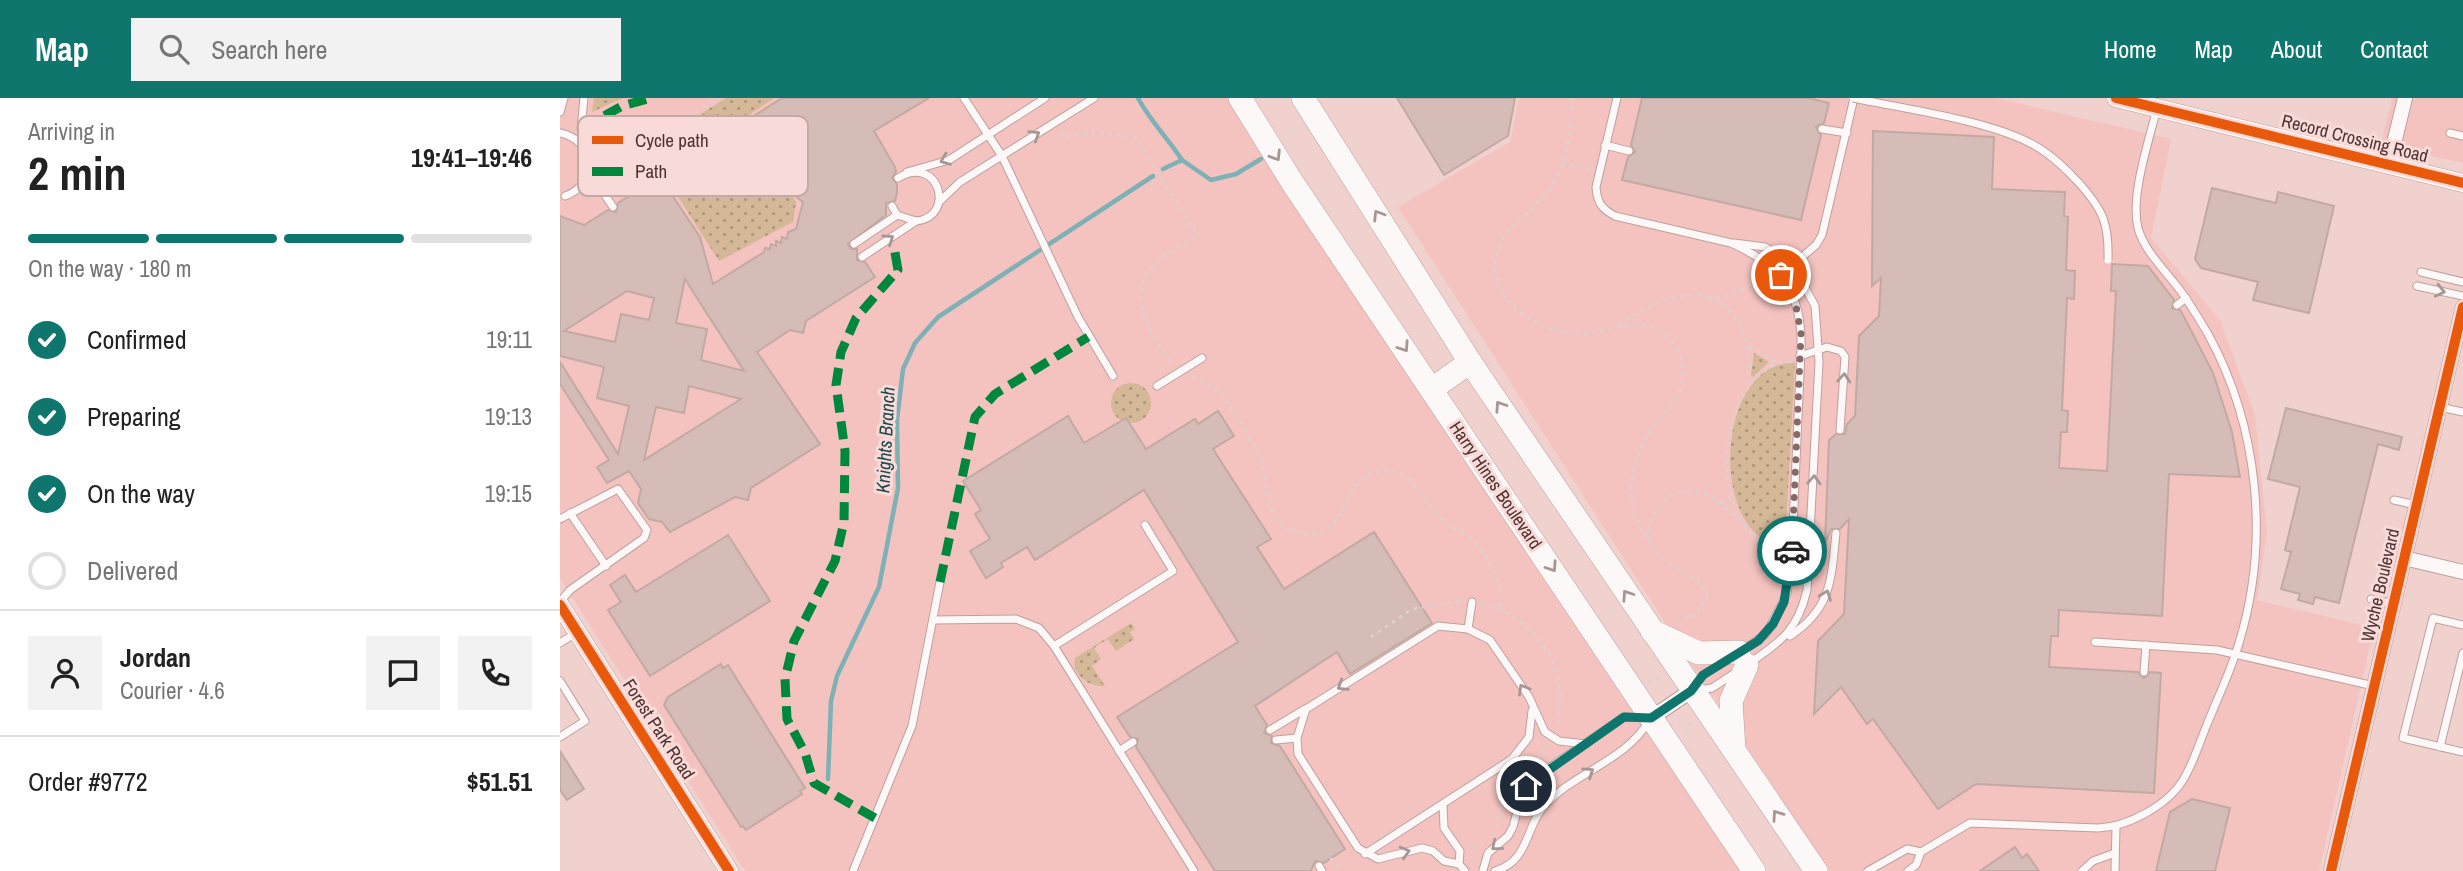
<!DOCTYPE html>
<meta charset="utf-8">
<style>
body{margin:0;font-family:"Archivo Narrow",sans-serif;background:#f2f2f2;color:#222;height:100vh;display:flex;flex-direction:column;font-size:26px;white-space:nowrap}
*{box-sizing:border-box;margin:0}
p{font-size:23px;color:#767676}
.icon{flex:none;width:38px;height:38px;fill:none;stroke:currentColor;stroke-width:2;stroke-linecap:round;stroke-linejoin:round}
.map{position:relative;flex:1;overflow:hidden}
.sheet{display:flex;flex-direction:column;background:#fff;width:560px}
.sheet>*{flex:none}
.pin{position:absolute;display:grid;place-items:center;width:60px;height:60px;color:#fff;margin:-30px;border:4px solid #fff;border-radius:50%;box-shadow:0 2px 7px #0007}
.courier{position:absolute;display:grid;place-items:center;width:70px;height:70px;margin:-35px;border:5px solid #0f766e;border-radius:50%;background:#fff;color:#222;box-shadow:0 2px 9px #0007}
.headline em{font-style:normal;font-weight:700}
.headline div{display:flex;flex-direction:column-reverse}
.headline{display:flex;align-items:center;justify-content:space-between;height:119px;padding:0 28px}
h1{font-size:46px;font-weight:700;line-height:52px}
.bar{display:grid;grid-template-columns:repeat(4,1fr);gap:10px 7px;align-content:center;height:84px;padding:0 28px}
.bar i{height:9px;border-radius:5px;background:#e0e0e0}
.bar .current{background:#0f766e}
.bar p{grid-column:span 4}
.line{display:flex;align-items:center;gap:18px;padding:0 28px;border-top:2px solid #e0e0e0}
.line div{flex:1}
.round{display:grid;place-items:center;flex:none;width:74px;height:74px;border-radius:0px;background:#f2f2f2}
ol{padding:0 28px;list-style:none}
li{display:flex;align-items:center;gap:21px;height:77px}
li p{margin-inline-start:auto}
li .icon{padding:7px;border-radius:50%;background:#0f766e;color:#fff;stroke-width:4}
li:last-child{color:#767676}
li i{width:38px;height:38px;border:4px solid #e0e0e0;border-radius:50%}
header{display:flex;align-items:center;gap:42px;box-sizing:border-box;height:98px;padding:0 35px;background:#0f766e;color:#fff}
header strong{font-size:33px}
nav{display:flex;gap:38px;margin-inline-start:auto;font-size:24px}
.search{width:490px;height:63px;background:#f2f2f2;display:flex;align-items:center;gap:18px;box-sizing:border-box;padding:0 24px;border-radius:0px;color:#767676;font-size:26px}
main{display:flex;flex:1;min-height:0}
.map>svg:first-child{display:block}
.built{fill:#f4c3bf}
.green{fill:url(#green-dots)}
.lines{fill:none;stroke-linecap:round;stroke-linejoin:round}
.stream{stroke:#7db1b6;stroke-width:4.5}
.building{fill:#d6bcb6;stroke:#c2a9a3;stroke-width:2;fill-rule:evenodd}
.service-casing{stroke:#bba19e;stroke-width:9}
.minor-casing{stroke:#bba19e;stroke-width:16}
.tertiary-casing{stroke:#bba19e;stroke-width:19}
.primary-casing{stroke:#bba19e;stroke-width:24}
.path{stroke:#dcd2d1;stroke-width:2.5;stroke-dasharray:3.5 5;stroke-linecap:butt}
.service{stroke:#fdf8f8;stroke-width:7}
.minor{stroke:#fdf8f8;stroke-width:14}
.tertiary{stroke:#fdf8f8;stroke-width:18}
.primary{stroke:#fdf8f8;stroke-width:23}
.service-bridge-casing{stroke:#bba19e;stroke-width:9;stroke-linecap:butt}
.service-bridge{stroke:#fdf8f8;stroke-width:7}
.quiet{stroke:#00873e;stroke-width:9;stroke-dasharray:18 9;stroke-linecap:butt}
.cycleway-casing{stroke:#f8dbd8;stroke-width:15}
.cycleway{stroke:#e8590c;stroke-width:10}
.oneway{stroke:#a69694}
.done{stroke:#876a68;stroke-width:7;stroke-dasharray:0 12.6}
.route{stroke:#0f766e;stroke-width:9}
.labels{text-anchor:middle;dominant-baseline:central;stroke-width:6;stroke-linejoin:round;paint-order:stroke}
.street-label{font-size:18px;fill:#4f3331;stroke:#f8dbd8}
.water-label{font-size:19px;font-style:italic;fill:#1e474b;stroke:#f8dbd8}
.key{fill:#f8dbd8;stroke:#c5a9a6;stroke-width:2}
.key-label{font-size:19px;fill:#4f3331}
</style>
<header>
<strong>Map</strong>
<div class="search"><svg class="icon" aria-label="search" viewBox="0 0 24 24"><circle cx="10" cy="10" r="6"/><path d="M15 15l6 6"/></svg>Search here</div>
<nav><a>Home</a><a>Map</a><a>About</a><a>Contact</a></nav>
</header>
<main>
<section class="sheet">
<div class="headline"><div><h1>2 min</h1><p>Arriving in</p></div><em>19:41–19:46</em></div>
<div class="bar"><i class="current"></i><i class="current"></i><i class="current"></i><i></i><p>On the way · 180 m</p></div>
<ol>
<li><svg class="icon" aria-label="check" viewBox="0 0 24 24"><path d="M5 12l5 5 9-10"/></svg>Confirmed<p>19:11</p></li>
<li><svg class="icon" aria-label="check" viewBox="0 0 24 24"><path d="M5 12l5 5 9-10"/></svg>Preparing<p>19:13</p></li>
<li><svg class="icon" aria-label="check" viewBox="0 0 24 24"><path d="M5 12l5 5 9-10"/></svg>On the way<p>19:15</p></li>
<li><i></i>Delivered</li>
</ol>
<div class="line" style="height:126px"><a class="round"><svg class="icon" aria-label="person" viewBox="0 0 24 24"><circle cx="12" cy="8" r="4"/><path d="M4 21q1-7 8-7t8 7"/></svg></a><div><b>Jordan</b><p>Courier · 4.6</p></div><a class="round"><svg class="icon" aria-label="chat" viewBox="0 0 24 24"><path d="M4 5h16v11H9l-5 4z"/></svg></a><a class="round"><svg class="icon" aria-label="phone" viewBox="0 0 24 24"><path d="M5 4h4l2 5-3 2q2 4 5 5l2-3 5 2v4C11 20 4 13 5 4z"/></svg></a></div>
<div class="line" style="height:91px"><div>Order #9772</div><b>$51.51</b></div>
</section>
<div class="map">
<svg width="1903" height="773" viewBox="0 0 1903 773">
<defs>
<pattern id="green-dots" width="8" height="8" patternUnits="userSpaceOnUse" patternTransform="scale(1.75)"><rect width="8" height="8" fill="#d4b897"/><path d="M2 2h.1M6 6h.1" fill="none" stroke="#ae967c" stroke-width="1.8" stroke-linecap="round"/></pattern>
</defs>
<rect width="100%" height="100%" fill="#f0d1ce"/>
<g class="built">
<path d="M 0,0 L 672,0 L 1181,773 L 185,773 L 0,480 Z"/>
<path d="M 959,0 L 1436,0 L 1611,41 L 1591,140 L 1660,222 L 1695,317 L 1707,435 L 1697,502 L 1814,530 L 1759,773 L 1270,773 L 1136,573 L 838,109 L 950,44 Z"/>
<path d="M 1832,0 L 1903,0 L 1903,65 L 1821,46 Z"/>
</g>
<g class="green">
<path d="M 34,0 L 63,0 L 32,14 Z"/>
<path d="M 166,0 L 214,0 L 183,21 L 236,104 L 233,124 L 159,163 L 101,72 L 89,63 L 93,46 Z"/>
<path d="M 1194,255 L 1209,264 L 1193,279 L 1191,277 Z"/>
<path d="M 1235,265 L 1225,447 C 1148,446 1153,261 1235,265 Z"/>
<circle cx="571" cy="305" r="20"/>
<path d="M 571,525 L 575,531 L 570,534 L 574,541 L 556,553 L 548,541 L 534,550 L 541,561 L 532,568 L 545,588 C 530,590 511,576 515,560 Z"/>
</g>
<g class="lines">
<g class="stream">
<path d="M 578,0 C 590,23 608,40 622,62"/>
<path d="M 603,71 L 622,62 L 651,82 L 676,76 L 701,61"/>
<path d="M 268,681 L 271,603 L 277,578 L 319,489 L 338,390 L 337,322 L 343,271 L 355,245 L 378,219 L 593,78"/>
</g>
</g>
<g class="building">
<path d="M 222,0 L 369,0 L 314,33 L 335,69 L 336,74 L 332,80 L 337,86 L 337,95 L 335,103 L 326,105 L 326,117 L 288,146 L 291,151 L 297,151 L 297,162 L 305,164 L 315,179 L 246,223 L 243,235 L 230,232 L 197,254 L 260,346 L 191,390 L 188,402 L 175,399 L 110,434 L 102,424 L 89,421 L 78,405 L 81,391 L 69,373 L 47,385 L 37,369 L 49,362 L 0,286 L 0,264 L 58,356 L 69,308 L 37,300 L 44,269 L 0,258 L 0,118 L 24,127 L 48,112 L 56,114 L 58,105 L 100,79 L 140,139 L 153,186 L 204,154 L 205,150 L 210,151 L 211,146 L 216,148 L 216,143 L 221,145 L 222,139 L 227,141 L 228,134 L 236,131 L 243,104 L 231,95 L 233,88 L 189,21 ZM 125,181 L 142,208 L 184,273 L 141,262 L 147,231 L 116,225 ZM 67,193 L 94,200 L 89,222 L 61,216 L 55,244 L 4,233 ZM 129,288 L 181,301 L 84,362 L 96,309 L 124,315 Z"/>
<path d="M 837,0 L 955,0 L 948,38 L 884,77 Z"/>
<path d="M 1082,0 L 1248,0 L 1269,5 L 1264,25 L 1256,29 L 1261,37 L 1241,122 L 1062,82 L 1068,59 L 1075,54 L 1071,47 Z"/>
<path d="M 1313,33 L 1434,39 L 1432,91 L 1505,94 L 1504,118 L 1508,119 L 1506,172 L 1515,173 L 1514,201 L 1507,200 L 1502,312 L 1508,313 L 1507,334 L 1501,334 L 1499,370 L 1547,373 L 1556,193 L 1551,193 L 1552,166 L 1588,168 L 1614,202 L 1612,210 L 1620,212 L 1623,217 L 1653,275 L 1672,334 L 1680,379 L 1609,376 L 1602,518 L 1499,512 L 1498,538 L 1491,538 L 1489,569 L 1578,574 L 1584,580 L 1590,574 L 1601,575 L 1594,695 L 1416,686 L 1378,711 L 1313,621 L 1307,626 L 1281,589 L 1254,616 L 1258,543 L 1284,516 L 1289,421 L 1280,431 L 1271,431 L 1265,446 L 1269,342 L 1276,336 L 1285,336 L 1287,326 L 1295,318 L 1299,238 L 1319,218 L 1321,180 L 1312,188 Z"/>
<path d="M 1652,90 L 1716,105 L 1718,94 L 1774,108 L 1749,215 L 1693,202 L 1698,184 L 1641,170 L 1635,161 Z"/>
<path d="M 1726,310 L 1842,339 L 1839,352 L 1818,346 L 1779,505 L 1755,499 L 1753,506 L 1738,502 L 1740,496 L 1721,491 L 1731,454 L 1725,452 L 1740,389 L 1708,381 Z"/>
<path d="M 658,313 L 674,338 L 653,351 L 711,441 L 697,449 L 724,491 L 814,434 L 872,525 L 790,576 L 777,554 L 695,608 L 707,627 L 704,635 L 712,638 L 711,645 L 720,648 L 785,751 L 764,765 L 755,763 L 751,773 L 655,773 L 576,649 L 578,641 L 570,639 L 557,619 L 678,544 L 584,392 L 475,462 L 467,449 L 441,465 L 443,469 L 426,480 L 410,453 L 430,441 L 415,416 L 421,412 L 403,383 L 508,318 L 524,345 L 566,320 L 586,351 L 635,321 L 638,326 Z"/>
<path d="M 168,437 L 210,503 L 90,578 L 48,512 L 61,504 L 50,487 L 65,477 L 76,494 Z"/>
<path d="M 161,566 L 163,570 L 168,567 L 245,690 L 240,693 L 242,696 L 186,732 L 183,728 L 181,729 L 104,607 L 108,599 Z"/>
<path d="M 0,653 L 24,691 L 7,702 L 0,692 Z"/>
<path d="M 1632,701 L 1670,710 L 1655,773 L 1596,773 L 1610,714 Z"/>
<path d="M 1455,749 L 1462,760 L 1467,756 L 1479,773 L 1420,773 Z"/>
</g>
<g class="lines">
<defs>
<g id="service">
<path d="M 404,0 L 442,58 L 518,219 L 553,278"/>
<path d="M 1057,0 L 1036,89 C 1037,105 1042,111 1055,118 L 1171,145 C 1222,168 1243,195 1241,252 L 1232,452 L 1227,496 L 1206,536 L 1183,552"/>
<path d="M 0,14 L 4,0"/>
<path d="M 1262,31 L 1287,35"/>
<path d="M 0,35 C 35,42 39,86 5,98"/>
<path d="M 1890,35 L 1903,38"/>
<path d="M 1045,47 L 1069,53"/>
<path d="M 24,48 L 21,31 L 24,0"/>
<path d="M 29,73 L 53,109"/>
<path d="M 347,74 L 389,62 L 485,0"/>
<path d="M 379,104 L 400,84 L 534,0"/>
<path d="M 332,108 L 337,117 L 356,123 C 397,119 379,55 338,80"/>
<path d="M 1174,145 L 1205,149 L 1232,165 L 1255,208 L 1259,264 L 1247,492 C 1238,531 1222,543 1191,564"/>
<path d="M 294,146 L 337,117"/>
<path d="M 302,159 L 356,123"/>
<path d="M 1861,174 L 1903,184"/>
<path d="M 1221,177 L 1256,147 L 1262,137 L 1294,0"/>
<path d="M 1857,188 L 1903,198"/>
<path d="M 1617,207 L 1626,200"/>
<path d="M 1240,258 L 1267,249 L 1281,253 L 1285,259 L 1280,332"/>
<path d="M 597,288 L 642,260"/>
<path d="M 1880,309 L 1903,314"/>
<path d="M 1834,402 L 1856,407"/>
<path d="M 10,415 L 46,468"/>
<path d="M 0,421 L 58,391 L 87,432 L 84,440 L 10,492 L 0,504"/>
<path d="M 1811,501 L 1833,506"/>
<path d="M 373,522 L 456,521 L 479,530 L 494,548 L 634,773"/>
<path d="M 1903,527 L 1873,520 L 1843,640 L 1903,654"/>
<path d="M 908,531 L 912,504"/>
<path d="M 1230,538 C 1272,510 1271,482 1276,435"/>
<path d="M 1535,544 L 1657,552 L 1814,588"/>
<path d="M 0,545 L 16,535"/>
<path d="M 494,548 L 613,473 L 585,427"/>
<path d="M 1584,574 L 1586,547"/>
<path d="M 0,583 L 25,623 L 0,639"/>
<path d="M 1134,589 L 1143,577 L 1167,562"/>
<path d="M 1139,592 L 1152,590 L 1175,575"/>
<path d="M 710,632 L 745,611"/>
<path d="M 716,642 L 737,640"/>
<path d="M 1880,649 L 1903,555"/>
<path d="M 559,653 L 573,644"/>
<path d="M 883,707 L 884,730 L 900,753 L 899,766"/>
<path d="M 805,756 L 952,661 L 969,639 L 972,613"/>
<path d="M 759,768 L 762,773"/>
<path d="M 923,772 L 928,755 L 948,738 L 953,729 L 961,698 L 974,680 L 1064,619 L 1087,620"/>
<path d="M 293,773 L 352,628 L 380,484"/>
<path d="M 905,773 L 899,766 L 884,763 L 873,753 L 862,750 L 818,761 L 798,750 L 738,656 L 737,640 L 746,611 L 878,528 L 908,531 L 930,542 L 969,599 L 985,634 L 999,643 L 1026,646"/>
<path d="M 935,773 C 970,763 965,728 985,707 C 1015,674 1065,663 1089,623"/>
<path d="M 1308,773 L 1347,751 L 1361,754"/>
<path d="M 1348,773 L 1356,767 L 1361,754 L 1410,725 L 1538,730 C 1567,729 1607,708 1623,682 C 1633,666 1639,646 1646,629 C 1657,601 1671,573 1679,545 C 1710,444 1699,329 1648,236 C 1638,219 1628,202 1616,187 C 1602,169 1584,152 1578,130 C 1570,98 1589,43 1597,10"/>
<path d="M 1522,773 L 1533,763 L 1555,755"/>
<path d="M 1555,773 L 1556,729"/>
</g>
<g id="minor">
<path d="M 1829,66 L 1845,0"/>
<path d="M 1844,460 L 1903,474"/>
<path d="M 1091,620 L 1131,593"/>
<path d="M 1771,773 L 1903,209"/>
</g>
<g id="tertiary">
<path d="M 1556,0 L 1903,85"/>
<path d="M 0,507 L 169,773"/>
</g>
<g id="primary">
<path d="M 680,0 L 732,84 L 1194,773"/>
<path d="M 743,0 L 910,264 L 1256,773"/>
<path d="M 872,291 L 910,264"/>
<path d="M 1092,533 L 1139,555 L 1179,554"/>
<path d="M 1174,652 L 1171,603 L 1187,567"/>
</g>
</defs>
<use href="#service" class="service-casing"/>
<use href="#minor" class="minor-casing"/>
<use href="#tertiary" class="tertiary-casing"/>
<use href="#primary" class="primary-casing"/>
<g class="path">
<path d="M 1012,0 C 1012,31 1008,60 992,87 C 972,120 930,130 936,176 C 938,191 948,207 961,215 C 981,229 1000,236 1025,235 C 1057,234 1088,212 1113,245 C 1123,257 1126,275 1121,290 C 1117,304 1105,313 1097,324 C 1068,364 1059,411 1094,450"/>
<path d="M 501,34 L 504,39 L 534,34 L 575,39 L 635,134 L 634,141 C 625,147 614,150 605,157 C 560,192 587,228 611,266"/>
<path d="M 1002,65 L 1030,71"/>
<path d="M 90,73 L 86,63 L 90,43 L 159,0"/>
<path d="M 1148,200 C 1171,199 1187,192 1203,175"/>
<path d="M 1059,226 C 1076,217 1094,205 1113,200 C 1172,184 1197,241 1187,290"/>
<path d="M 1190,249 L 1217,265"/>
<path d="M 632,278 C 639,282 648,285 655,290 C 667,299 692,342 699,357 C 711,385 700,422 736,434 C 786,449 780,386 813,375 C 849,363 859,398 878,418 C 887,427 899,432 909,439 C 928,455 944,486 940,510"/>
<path d="M 1160,406 L 1172,398"/>
<path d="M 1221,451 C 1143,439 1153,270 1231,263"/>
<path d="M 922,505 C 979,522 1012,572 996,631"/>
<path d="M 1115,522 L 1137,517 L 1147,500 L 1143,487 C 1129,473 1106,469 1095,452 C 1077,423 1107,386 1139,394 C 1158,399 1173,417 1187,429"/>
<path d="M 811,539 L 852,511 L 902,503"/>
<path d="M 1088,584 L 1101,578"/>
<path d="M 1124,634 L 1131,624"/>
<path d="M 971,668 L 988,646"/>
<path d="M 932,736 C 951,708 924,698 965,672"/>
<path d="M 914,750 L 922,745"/>
<path d="M 770,761 L 773,761 L 781,773"/>
</g>
<use href="#service" class="service"/>
<use href="#minor" class="minor"/>
<use href="#tertiary" class="tertiary"/>
<use href="#primary" class="primary"/>
<defs>
<path id="service-bridge" d="M 1293,0 C 1345,11 1436,23 1479,50 C 1495,60 1507,72 1519,85 C 1543,112 1549,125 1548,162"/>
</defs>
<use href="#service-bridge" class="service-bridge-casing"/>
<use href="#service-bridge" class="service-bridge"/>
<g class="quiet">
<path d="M 21,31 L 62,8 L 91,0"/>
<path d="M 380,484 L 415,319 L 435,296 L 528,239"/>
<path d="M 315,720 L 254,685 L 245,655 L 227,621 L 225,581 L 234,543 L 275,463 L 284,424 L 285,353 L 276,287 L 281,254 L 296,220 L 338,172 L 334,149"/>
</g>
<defs>
<g id="cycleway">
<path d="M 1556,0 L 1903,85"/>
<path d="M 0,507 L 169,773"/>
<path d="M 1771,773 L 1903,209"/>
</g>
</defs>
<use href="#cycleway" class="cycleway-casing"/>
<use href="#cycleway" class="cycleway"/>
</g>
<defs><path id="oneway-chevron" d="M-2-3.5L2.5 0L-2 3.5" fill="none" stroke-width="1.6" stroke-linecap="round" stroke-linejoin="round" transform="scale(1.75)"/></defs>
<g class="oneway">
<use href="#oneway-chevron" transform="translate(475 37) rotate(-32)"/>
<use href="#oneway-chevron" transform="translate(716 58) rotate(58)"/>
<use href="#oneway-chevron" transform="translate(385 62) rotate(158)"/>
<use href="#oneway-chevron" transform="translate(818 117) rotate(-122)"/>
<use href="#oneway-chevron" transform="translate(329 141) rotate(-34)"/>
<use href="#oneway-chevron" transform="translate(1880 193) rotate(13)"/>
<use href="#oneway-chevron" transform="translate(844 249) rotate(56)"/>
<use href="#oneway-chevron" transform="translate(1284 280) rotate(-86)"/>
<use href="#oneway-chevron" transform="translate(940 308) rotate(-124)"/>
<use href="#oneway-chevron" transform="translate(1254 382) rotate(-87)"/>
<use href="#oneway-chevron" transform="translate(992 469) rotate(56)"/>
<use href="#oneway-chevron" transform="translate(1067 497) rotate(-124)"/>
<use href="#oneway-chevron" transform="translate(1266 497) rotate(-69)"/>
<use href="#oneway-chevron" transform="translate(782 588) rotate(148)"/>
<use href="#oneway-chevron" transform="translate(963 591) rotate(-120)"/>
<use href="#oneway-chevron" transform="translate(1029 674) rotate(-34)"/>
<use href="#oneway-chevron" transform="translate(1217 717) rotate(-125)"/>
<use href="#oneway-chevron" transform="translate(936 748) rotate(140)"/>
<use href="#oneway-chevron" transform="translate(845 754) rotate(-16)"/>
</g>
<g class="lines">
<path class="done" d="M 1221,177 L 1235,202 L 1241,236 L 1232,453"/>
<path class="route" d="M 966,688 L 1064,619 L 1091,620 L 1131,593 L 1143,577 L 1198,543 L 1213,526 L 1224,504 L 1232,453"/>
</g>
<g class="labels">
<g class="street-label">
<text transform="translate(1795 40) rotate(14)">Record Crossing Road</text>
<text transform="translate(936 387) rotate(56)">Harry Hines Boulevard</text>
<text transform="translate(1820 487) rotate(-77)">Wyche Boulevard</text>
<text transform="translate(99 631) rotate(57)">Forest Park Road</text>
</g>
<g class="water-label">
<text transform="translate(325 342) rotate(-87)">Knights Branch</text>
</g>
</g>
<rect x="18" y="18" width="230" height="80" rx="10" class="key"/>
<rect x="32" y="38" width="31" height="8" fill="#e8590c"/>
<rect x="32" y="69" width="31" height="9" fill="#00873e"/>
<g class="key-label">
<text x="75" y="49">Cycle path</text>
<text x="75" y="80">Path</text>
</g>
</svg>
<div class="pin" style="left:1221px;top:177px;background:#ea580c"><svg class="icon" aria-label="bag" viewBox="0 0 24 24"><path d="M5 8h14l-1 12H6zM9 8a3 3 0 0 1 6 0"/></svg></div>
<div class="pin" style="left:966px;top:688px;background:#1f2937"><svg class="icon" aria-label="home" viewBox="0 0 24 24"><path d="M3 11l9-7 9 7M6 9v11h12V9"/></svg></div>
<div class="courier" style="left:1232px;top:453px"><svg class="icon" aria-label="car" viewBox="0 0 24 24"><path d="M5 17H2v-5l4-1 3-4h7l3 4 3 1v5h-3M9 17h6M6 11h13"/><circle cx="7" cy="17" r="2"/><circle cx="17" cy="17" r="2"/></svg></div>
</div>
</main>
